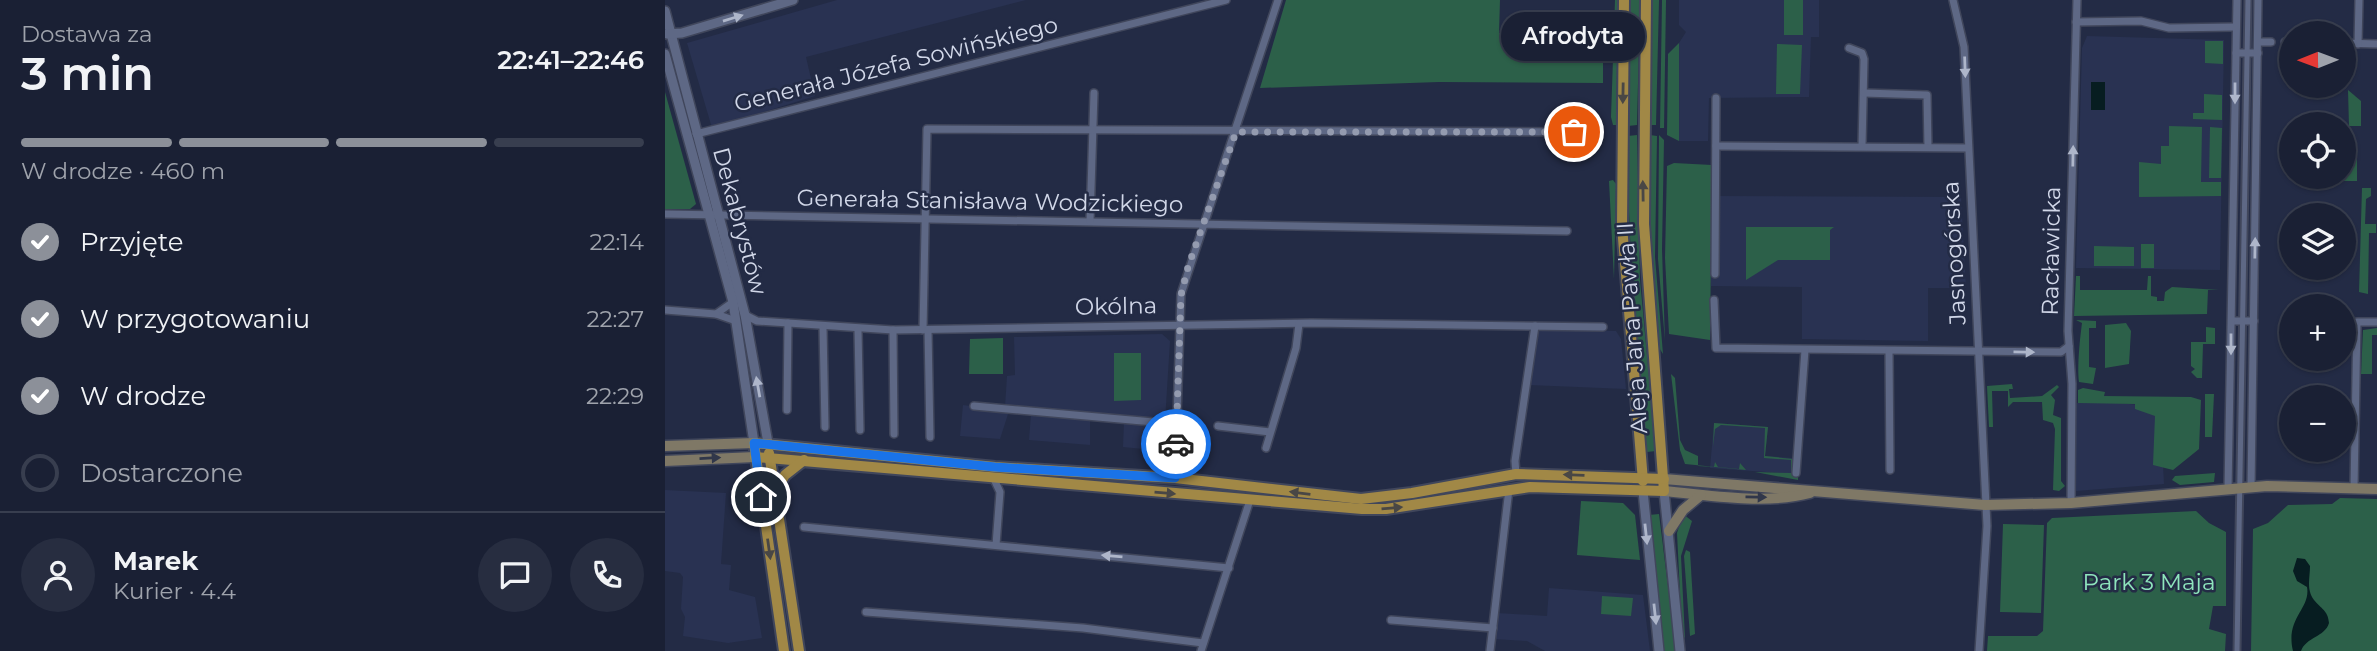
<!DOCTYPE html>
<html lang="pl">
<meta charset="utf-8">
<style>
body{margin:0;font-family:Montserrat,sans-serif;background:#272d40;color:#f1f3f6;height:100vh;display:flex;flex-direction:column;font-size:26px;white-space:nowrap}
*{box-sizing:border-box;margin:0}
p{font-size:23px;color:#9fa3ac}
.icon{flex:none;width:38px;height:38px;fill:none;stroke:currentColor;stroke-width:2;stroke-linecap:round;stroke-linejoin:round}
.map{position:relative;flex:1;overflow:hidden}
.drawer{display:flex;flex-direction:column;background:#1a2034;width:665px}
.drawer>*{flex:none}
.needle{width:46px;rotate:269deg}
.fabs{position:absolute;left:1614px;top:21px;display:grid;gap:14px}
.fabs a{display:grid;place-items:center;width:77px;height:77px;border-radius:50%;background:#1a2034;box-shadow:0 2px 5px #0004,0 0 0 2px #383e4f;font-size:35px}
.pin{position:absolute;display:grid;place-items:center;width:60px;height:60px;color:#fff;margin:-30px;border:4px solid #fff;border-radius:50%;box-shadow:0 2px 7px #0007}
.courier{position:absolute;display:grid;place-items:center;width:70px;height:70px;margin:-35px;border:5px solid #1a73e8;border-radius:50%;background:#fff;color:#222;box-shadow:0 2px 9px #0007}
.bubble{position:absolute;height:49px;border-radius:24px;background:#1a2034;box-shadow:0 2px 5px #0004,0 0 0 2px #383e4f;font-size:23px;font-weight:600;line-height:49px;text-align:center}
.overview em{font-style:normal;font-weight:600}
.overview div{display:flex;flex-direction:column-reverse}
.overview{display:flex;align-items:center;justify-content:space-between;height:119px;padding:0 21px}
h1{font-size:46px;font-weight:600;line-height:52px}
.bar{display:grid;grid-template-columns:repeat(4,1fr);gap:10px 7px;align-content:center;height:84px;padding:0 21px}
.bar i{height:9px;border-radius:5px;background:#383e4f}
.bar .active{background:#8c9099}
.bar p{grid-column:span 4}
.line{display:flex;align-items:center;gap:18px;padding:0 21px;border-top:2px solid #383e4f}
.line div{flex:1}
.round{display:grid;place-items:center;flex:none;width:74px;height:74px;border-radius:37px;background:#272d40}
ol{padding:0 21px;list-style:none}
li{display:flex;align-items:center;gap:21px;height:77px}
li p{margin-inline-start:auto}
li .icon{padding:7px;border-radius:50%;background:#8c9099;color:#fff;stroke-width:4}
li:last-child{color:#9fa3ac}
li i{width:38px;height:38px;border:4px solid #383e4f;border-radius:50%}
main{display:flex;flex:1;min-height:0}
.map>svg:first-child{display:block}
.built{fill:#293252}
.green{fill:#2c6049}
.water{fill:#071d21}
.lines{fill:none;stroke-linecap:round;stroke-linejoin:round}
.pedestrian-casing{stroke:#40465b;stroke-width:9}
.minor-casing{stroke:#40465b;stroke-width:10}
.tertiary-casing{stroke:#40465b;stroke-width:12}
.secondary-casing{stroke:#40465b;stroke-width:13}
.primary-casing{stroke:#40465b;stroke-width:14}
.pedestrian{stroke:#5e6885;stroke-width:5}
.minor{stroke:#5e6885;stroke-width:7}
.tertiary{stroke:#5e6885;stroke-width:9}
.secondary{stroke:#7f7866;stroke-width:10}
.primary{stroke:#a18846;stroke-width:10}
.oneway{fill:#aeb6ca}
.oneway2{fill:#494745}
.oneway3{fill:#31374a}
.done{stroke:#949baf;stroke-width:7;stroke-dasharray:0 12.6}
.route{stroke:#1a73e8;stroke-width:9}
.labels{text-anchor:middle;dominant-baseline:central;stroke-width:5;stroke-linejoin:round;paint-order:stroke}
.street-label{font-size:23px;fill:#d1d7e8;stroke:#232b45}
.park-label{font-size:23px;fill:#8ee5bc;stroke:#232b45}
</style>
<main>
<section class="drawer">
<div class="overview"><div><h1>3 min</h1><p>Dostawa za</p></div><em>22:41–22:46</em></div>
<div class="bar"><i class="active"></i><i class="active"></i><i class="active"></i><i></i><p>W drodze · 460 m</p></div>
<ol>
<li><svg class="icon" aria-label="check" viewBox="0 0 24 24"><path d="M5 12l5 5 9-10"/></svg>Przyjęte<p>22:14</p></li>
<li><svg class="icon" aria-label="check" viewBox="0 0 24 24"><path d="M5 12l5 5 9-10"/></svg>W przygotowaniu<p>22:27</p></li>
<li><svg class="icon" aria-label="check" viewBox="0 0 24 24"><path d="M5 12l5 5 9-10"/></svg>W drodze<p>22:29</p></li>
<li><i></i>Dostarczone</li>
</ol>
<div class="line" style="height:126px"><a class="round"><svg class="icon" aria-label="person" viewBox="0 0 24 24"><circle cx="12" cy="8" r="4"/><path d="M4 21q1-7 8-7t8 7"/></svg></a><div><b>Marek</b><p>Kurier · 4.4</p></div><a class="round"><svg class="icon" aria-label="chat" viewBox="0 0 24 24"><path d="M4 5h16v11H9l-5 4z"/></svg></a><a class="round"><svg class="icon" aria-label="phone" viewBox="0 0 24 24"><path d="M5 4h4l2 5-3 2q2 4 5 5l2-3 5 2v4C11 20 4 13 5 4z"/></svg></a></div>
</section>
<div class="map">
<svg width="1712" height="651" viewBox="0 0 1712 651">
<rect width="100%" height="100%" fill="#232b45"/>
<g class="built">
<path d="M 172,0 L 361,0 L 141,57 L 150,96 L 47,128 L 22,43 Z"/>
<path d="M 1014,0 L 1154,0 L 1154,37 L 1146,37 L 1144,97 L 1044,98 L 1043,141 L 1014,141 L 1014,43 L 1021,32 L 1014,25 Z"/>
<path d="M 1422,36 L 1559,40 L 1555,270 L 1411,268 L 1417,48 Z"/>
<path d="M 1046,196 L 1296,197 L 1301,288 L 1263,288 L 1263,341 L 1137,339 L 1137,287 L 1046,286 Z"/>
<path d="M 878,329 L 951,331 L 956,339 L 961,389 L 864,385 L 871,334 Z"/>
<path d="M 497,334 L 505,341 L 500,421 L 340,407 L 342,376 L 350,375 L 349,337 Z"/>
<path d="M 1444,402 L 1495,407 L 1499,484 L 1411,491 L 1404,403 Z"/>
<path d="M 298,405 L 344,411 L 335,439 L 295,436 Z"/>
<path d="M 366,414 L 425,419 L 425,445 L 364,440 Z"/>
<path d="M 459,422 L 499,426 L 498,451 L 458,447 Z"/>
<path d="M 1049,423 L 1103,427 L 1100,456 L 1128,458 L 1127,474 L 1045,468 Z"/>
<path d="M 0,490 L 61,493 L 56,564 L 66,565 L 64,590 L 90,597 L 97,638 L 63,643 L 18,636 L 20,617 L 16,609 L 18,577 L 15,573 L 0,571 Z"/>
<path d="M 884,588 L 978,595 L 985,651 L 880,651 L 862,641 L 829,639 L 832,613 L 882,616 Z"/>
</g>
<g class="green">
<path d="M 621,0 L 835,0 L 834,33 L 934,32 L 934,27 L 938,27 L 938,83 L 774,82 L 595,88 Z"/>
<path d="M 950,0 L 953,0 L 951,125 L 948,125 L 946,117 Z"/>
<path d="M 965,0 L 975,0 L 972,125 L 963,126 Z"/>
<path d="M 987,0 L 994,0 L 991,125 L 985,125 Z"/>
<path d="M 997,0 L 1001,0 L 999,128 L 995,128 Z"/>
<rect x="1119" y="0" width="19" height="35"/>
<path d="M 1540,41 L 1558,41 L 1558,64 L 1540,63 Z"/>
<path d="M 1014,43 L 1014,141 L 1002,135 L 1003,54 Z"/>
<path d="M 1112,44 L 1137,45 L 1135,94 L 1111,94 Z"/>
<path d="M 1683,90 L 1696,101 L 1696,126 L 1684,126 Z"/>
<path d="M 0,92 L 31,204 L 25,209 L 0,209 Z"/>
<path d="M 1539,94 L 1557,95 L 1557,120 L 1528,119 L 1528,113 L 1539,113 Z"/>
<path d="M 1504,126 L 1537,127 L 1536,182 L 1556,182 L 1556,196 L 1474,197 L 1474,162 L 1496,164 L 1496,146 L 1504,146 Z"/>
<path d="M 1545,127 L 1557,128 L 1556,178 L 1544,178 Z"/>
<path d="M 972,135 L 975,280 L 991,451 L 982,452 C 972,347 962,242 963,136 Z"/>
<path d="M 985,135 L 992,136 L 990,257 L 998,354 L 993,346 L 984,213 Z"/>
<path d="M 994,135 L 999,140 L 997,249 L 1000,341 L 993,259 Z"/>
<path d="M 1678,157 L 1692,158 L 1692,181 L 1661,181 L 1661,177 L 1678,177 Z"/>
<path d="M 1009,163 L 1047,165 L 1045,340 L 1004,334 L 1000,258 L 1002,166 Z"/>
<path d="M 948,180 L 951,184 L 949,279 L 944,181 Z"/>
<path d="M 1697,188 L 1706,188 L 1706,196 L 1701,199 L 1700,224 L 1711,224 L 1711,233 L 1704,233 L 1703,294 L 1694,292 Z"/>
<path d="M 1081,227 L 1169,227 L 1165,230 L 1165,260 L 1113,260 L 1081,280 Z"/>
<rect x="1476" y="244" width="13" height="24"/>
<path d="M 1429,246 L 1469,247 L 1469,266 L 1429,266 Z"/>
<path d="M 1411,276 L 1415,276 L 1415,290 L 1482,290 L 1483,276 L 1486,276 L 1486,296 L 1492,297 L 1492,301 L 1499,301 L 1500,292 L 1507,287 L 1554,290 L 1543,290 L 1542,314 L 1409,316 Z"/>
<path d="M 1411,320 L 1431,321 L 1431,328 L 1424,328 L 1424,367 L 1431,368 L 1428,384 L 1414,382 C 1412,366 1415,338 1417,323 Z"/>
<path d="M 1461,323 L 1466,331 L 1464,364 L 1440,368 L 1440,325 Z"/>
<path d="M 1541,327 L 1550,328 L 1550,344 L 1538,344 L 1537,378 L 1532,378 L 1526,372 L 1530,369 L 1526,366 L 1526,342 L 1541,342 Z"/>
<path d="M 1712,328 L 1712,335 L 1707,335 L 1707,374 L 1696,374 L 1698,330 Z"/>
<path d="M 338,338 L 338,374 L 304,374 L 305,339 Z"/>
<path d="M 449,353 L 476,353 L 476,400 L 449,401 Z"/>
<path d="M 1006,374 L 1010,378 L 1015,440 L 1020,450 L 1033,456 L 1033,466 L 1049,467 L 1050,462 L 1053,467 L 1074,469 L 1075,463 L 1081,470 L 1020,464 L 1015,450 Z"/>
<path d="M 1347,384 L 1348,389 L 1344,389 L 1345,398 L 1377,396 L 1392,385 L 1394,387 L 1386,395 L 1390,400 L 1388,415 L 1396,418 L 1396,481 L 1400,486 L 1394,491 L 1388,490 L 1390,429 L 1388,423 L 1378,420 L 1377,402 L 1348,402 L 1343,407 L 1343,391 L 1327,391 L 1328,427 L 1324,427 L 1322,386 Z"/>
<path d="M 1418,388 L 1440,392 L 1439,396 L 1526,397 L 1536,400 L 1534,449 L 1508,470 L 1488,465 L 1490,416 L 1470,409 L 1470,404 L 1413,403 L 1413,390 Z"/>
<path d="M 1540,394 L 1549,394 L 1547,437 L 1540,437 Z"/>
<path d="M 1049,423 L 1103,427 L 1100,456 L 1128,459 L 1128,475 L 1133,475 L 1133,480 L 1090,472 L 1126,473 L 1126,460 L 1099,458 L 1100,428 L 1056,425 L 1050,429 L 1048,447 Z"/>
<path d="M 1550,473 L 1549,482 L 1515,485 L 1507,480 L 1510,476 Z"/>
<path d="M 1675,498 L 1712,499 L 1712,651 L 1586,651 L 1588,529 L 1603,523 L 1623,505 L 1667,504 Z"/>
<path d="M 916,501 L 958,503 L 970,515 L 975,560 L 912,555 Z"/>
<path d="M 1531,511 L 1544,523 L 1561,532 L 1561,606 L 1548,606 L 1544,629 L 1561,634 L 1560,651 L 1322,651 L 1323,636 L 1372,636 L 1378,631 L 1382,523 L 1387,518 Z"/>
<path d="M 994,514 L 1011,651 L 997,651 L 984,515 Z"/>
<path d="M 1018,514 L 1027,521 L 1016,556 L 1020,638 L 1017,635 L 1012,533 Z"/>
<path d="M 1338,524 L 1379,525 L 1376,613 L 1335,612 Z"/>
<path d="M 1021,550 L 1025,552 L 1030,634 L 1025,636 L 1019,556 Z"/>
<path d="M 937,596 L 968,598 L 966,616 L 936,614 Z"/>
</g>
<g class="water">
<rect x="1426" y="82" width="14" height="28"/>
<path d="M 1632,558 L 1640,559 L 1645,566 C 1645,578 1641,589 1649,600 C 1656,609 1663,610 1664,623 C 1660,637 1641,637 1636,651 L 1628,651 C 1620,618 1646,609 1642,587 L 1632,581 L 1628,571 Z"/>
</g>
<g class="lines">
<defs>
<path id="pedestrian" d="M 1572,651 L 1583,0"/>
<g id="minor">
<path d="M 1288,0 L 1299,47 L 1322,526 L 1314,651"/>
<path d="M 1411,22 L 1476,21 L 1504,28 L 1570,27"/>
<path d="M 1593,42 L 1606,42"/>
<path d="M 1620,42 L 1626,42"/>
<path d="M 1678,43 L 1712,44"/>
<path d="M 1693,44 L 1694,0"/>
<path d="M 1184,48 L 1197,53 L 1199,59 L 1197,146"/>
<path d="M 1571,53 L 1593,53"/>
<path d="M 1199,93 L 1262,95 L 1263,147"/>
<path d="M 31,134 L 561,0"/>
<path d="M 1051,146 L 1303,148"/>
<path d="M 0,214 L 902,231"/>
<path d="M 425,221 L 429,93"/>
<path d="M 1050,274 L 1051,98"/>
<path d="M 1049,300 L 1051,348 L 1396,352 L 1404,346"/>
<path d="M 68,302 L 51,314 L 71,321"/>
<path d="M 0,310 L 51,314"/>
<path d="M 80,315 L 92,321 L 228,330 L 646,323 L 938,327"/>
<path d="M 1567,321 L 1589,321"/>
<path d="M 158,327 L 160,427"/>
<path d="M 193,330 L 195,430"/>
<path d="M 228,330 L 229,434"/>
<path d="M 258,330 L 262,129 L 931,132"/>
<path d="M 263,330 L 265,437"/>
<path d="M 1224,351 L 1225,470"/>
<path d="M 309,406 L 511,424"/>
<path d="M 122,410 L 123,323"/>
<path d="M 553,426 L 605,432"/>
<path d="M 601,448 L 631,348 L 634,324"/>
<path d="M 1131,473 L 1140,350"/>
<path d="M 851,474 L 850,461 L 870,326"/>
<path d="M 328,477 L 335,492 L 331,545"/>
<path d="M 510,478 L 516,294 L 613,0"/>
<path d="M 1586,488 L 1593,0"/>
<path d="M 1689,488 L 1692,322 L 1712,322"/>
<path d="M 1563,490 L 1572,0"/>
<path d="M 1406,503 L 1407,384 L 1403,331 L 1412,0"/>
<path d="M 139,527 L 564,568"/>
<path d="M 201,612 L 418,628 L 538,643"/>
<path d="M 726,620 L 828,628"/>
<path d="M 536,651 L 585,500"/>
<path d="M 825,651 L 844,489"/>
</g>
<g id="tertiary">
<path d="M 0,11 L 80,315 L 103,443"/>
<path d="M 2,34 L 17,33 L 128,0"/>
<path d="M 0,54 L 68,302 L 89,443"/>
<path d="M 978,491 L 994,651"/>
<path d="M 999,491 L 1015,651"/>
</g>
<g id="secondary">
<path d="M 0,446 L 89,443"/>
<path d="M 0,461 L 90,457"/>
<path d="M 999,479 L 1320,505 L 1406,503 L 1602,486 L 1712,489"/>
<path d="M 999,491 C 1046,495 1099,505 1145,493"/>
<path d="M 1004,531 L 1018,510 L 1036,495"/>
</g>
<g id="primary">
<path d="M 959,0 L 957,226 L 978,481"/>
<path d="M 104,453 L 134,651"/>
<path d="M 90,457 L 697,509 L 721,509 L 865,487 L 999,491 L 979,224 L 981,0"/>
<path d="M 110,492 L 120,475 L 139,460"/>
<path d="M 119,651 L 89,443 L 330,467 L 510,478 L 696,499 L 747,493 L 851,474 L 999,479"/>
</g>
</defs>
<use href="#pedestrian" class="pedestrian-casing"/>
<use href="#minor" class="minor-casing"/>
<use href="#tertiary" class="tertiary-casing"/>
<use href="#secondary" class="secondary-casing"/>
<use href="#primary" class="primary-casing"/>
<use href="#pedestrian" class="pedestrian"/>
<use href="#minor" class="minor"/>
<use href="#tertiary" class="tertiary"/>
<use href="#secondary" class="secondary"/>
<use href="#primary" class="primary"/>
</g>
<defs><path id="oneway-solid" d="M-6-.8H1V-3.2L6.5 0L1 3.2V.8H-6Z" transform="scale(1.75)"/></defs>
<g class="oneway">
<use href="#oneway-solid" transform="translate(68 18) rotate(-17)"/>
<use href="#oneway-solid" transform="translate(1300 67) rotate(88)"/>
<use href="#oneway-solid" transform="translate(1570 93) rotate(90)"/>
<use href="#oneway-solid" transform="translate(1408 156) rotate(-89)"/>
<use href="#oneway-solid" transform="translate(1590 248) rotate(-89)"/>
<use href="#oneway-solid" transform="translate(1566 344) rotate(90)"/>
<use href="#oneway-solid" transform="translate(1359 352) rotate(1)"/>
<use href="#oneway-solid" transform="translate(93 387) rotate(-100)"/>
<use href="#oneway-solid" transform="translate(981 534) rotate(84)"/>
<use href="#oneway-solid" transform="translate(447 556) rotate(-175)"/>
<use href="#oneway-solid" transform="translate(990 614) rotate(84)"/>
</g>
<g class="oneway2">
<use href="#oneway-solid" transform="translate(958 93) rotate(91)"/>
<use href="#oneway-solid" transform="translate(978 191) rotate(-91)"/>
<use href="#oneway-solid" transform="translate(909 475) rotate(-178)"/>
<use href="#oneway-solid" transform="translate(500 493) rotate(5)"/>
<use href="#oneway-solid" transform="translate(635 493) rotate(-173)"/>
<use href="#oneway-solid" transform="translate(727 508) rotate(-5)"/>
<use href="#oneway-solid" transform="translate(104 549) rotate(82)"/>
</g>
<g class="oneway3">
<use href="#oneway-solid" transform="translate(45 458) rotate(-3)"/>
<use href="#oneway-solid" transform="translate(1091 497) rotate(1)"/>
</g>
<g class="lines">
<path class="done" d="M 511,444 L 516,295 L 523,267 L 571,132 L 909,132"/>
<path class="route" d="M 96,497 L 89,443 L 330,467 L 510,478 L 511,444"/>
</g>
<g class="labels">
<g class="street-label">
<text transform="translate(231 64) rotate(-14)">Generała Józefa Sowińskiego</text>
<text transform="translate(325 201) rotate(1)">Generała Stanisława Wodzickiego</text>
<text transform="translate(75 221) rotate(75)">Dekabrystów</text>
<text transform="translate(1386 251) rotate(-89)">Racławicka</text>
<text transform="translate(1289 253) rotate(-93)">Jasnogórska</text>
<text transform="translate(451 306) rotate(-1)">Okólna</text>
<text transform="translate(967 328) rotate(-94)">Aleja Jana Pawła II</text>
</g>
<g class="park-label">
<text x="1484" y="582">Park 3 Maja</text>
</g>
</g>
</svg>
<div class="fabs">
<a><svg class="needle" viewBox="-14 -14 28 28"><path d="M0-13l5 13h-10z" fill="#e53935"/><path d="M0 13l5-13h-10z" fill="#9fa3ac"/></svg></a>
<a><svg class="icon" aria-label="locate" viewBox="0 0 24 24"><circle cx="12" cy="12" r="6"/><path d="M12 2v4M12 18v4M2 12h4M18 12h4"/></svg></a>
<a><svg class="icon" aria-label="layers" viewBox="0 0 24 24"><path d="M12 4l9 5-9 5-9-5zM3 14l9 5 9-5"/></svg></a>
<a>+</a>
<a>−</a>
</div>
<div class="pin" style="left:909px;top:132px;background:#ea580c"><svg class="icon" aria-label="bag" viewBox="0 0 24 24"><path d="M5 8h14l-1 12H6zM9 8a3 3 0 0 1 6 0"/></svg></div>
<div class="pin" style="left:96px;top:497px;background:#1f2937"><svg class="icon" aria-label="home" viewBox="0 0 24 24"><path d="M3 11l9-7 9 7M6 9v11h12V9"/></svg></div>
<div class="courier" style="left:511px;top:444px"><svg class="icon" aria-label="car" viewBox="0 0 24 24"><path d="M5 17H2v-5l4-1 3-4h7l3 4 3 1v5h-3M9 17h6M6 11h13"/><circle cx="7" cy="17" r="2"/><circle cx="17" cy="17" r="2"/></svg></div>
<div class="bubble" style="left:836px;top:12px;width:144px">Afrodyta</div>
</div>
</main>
